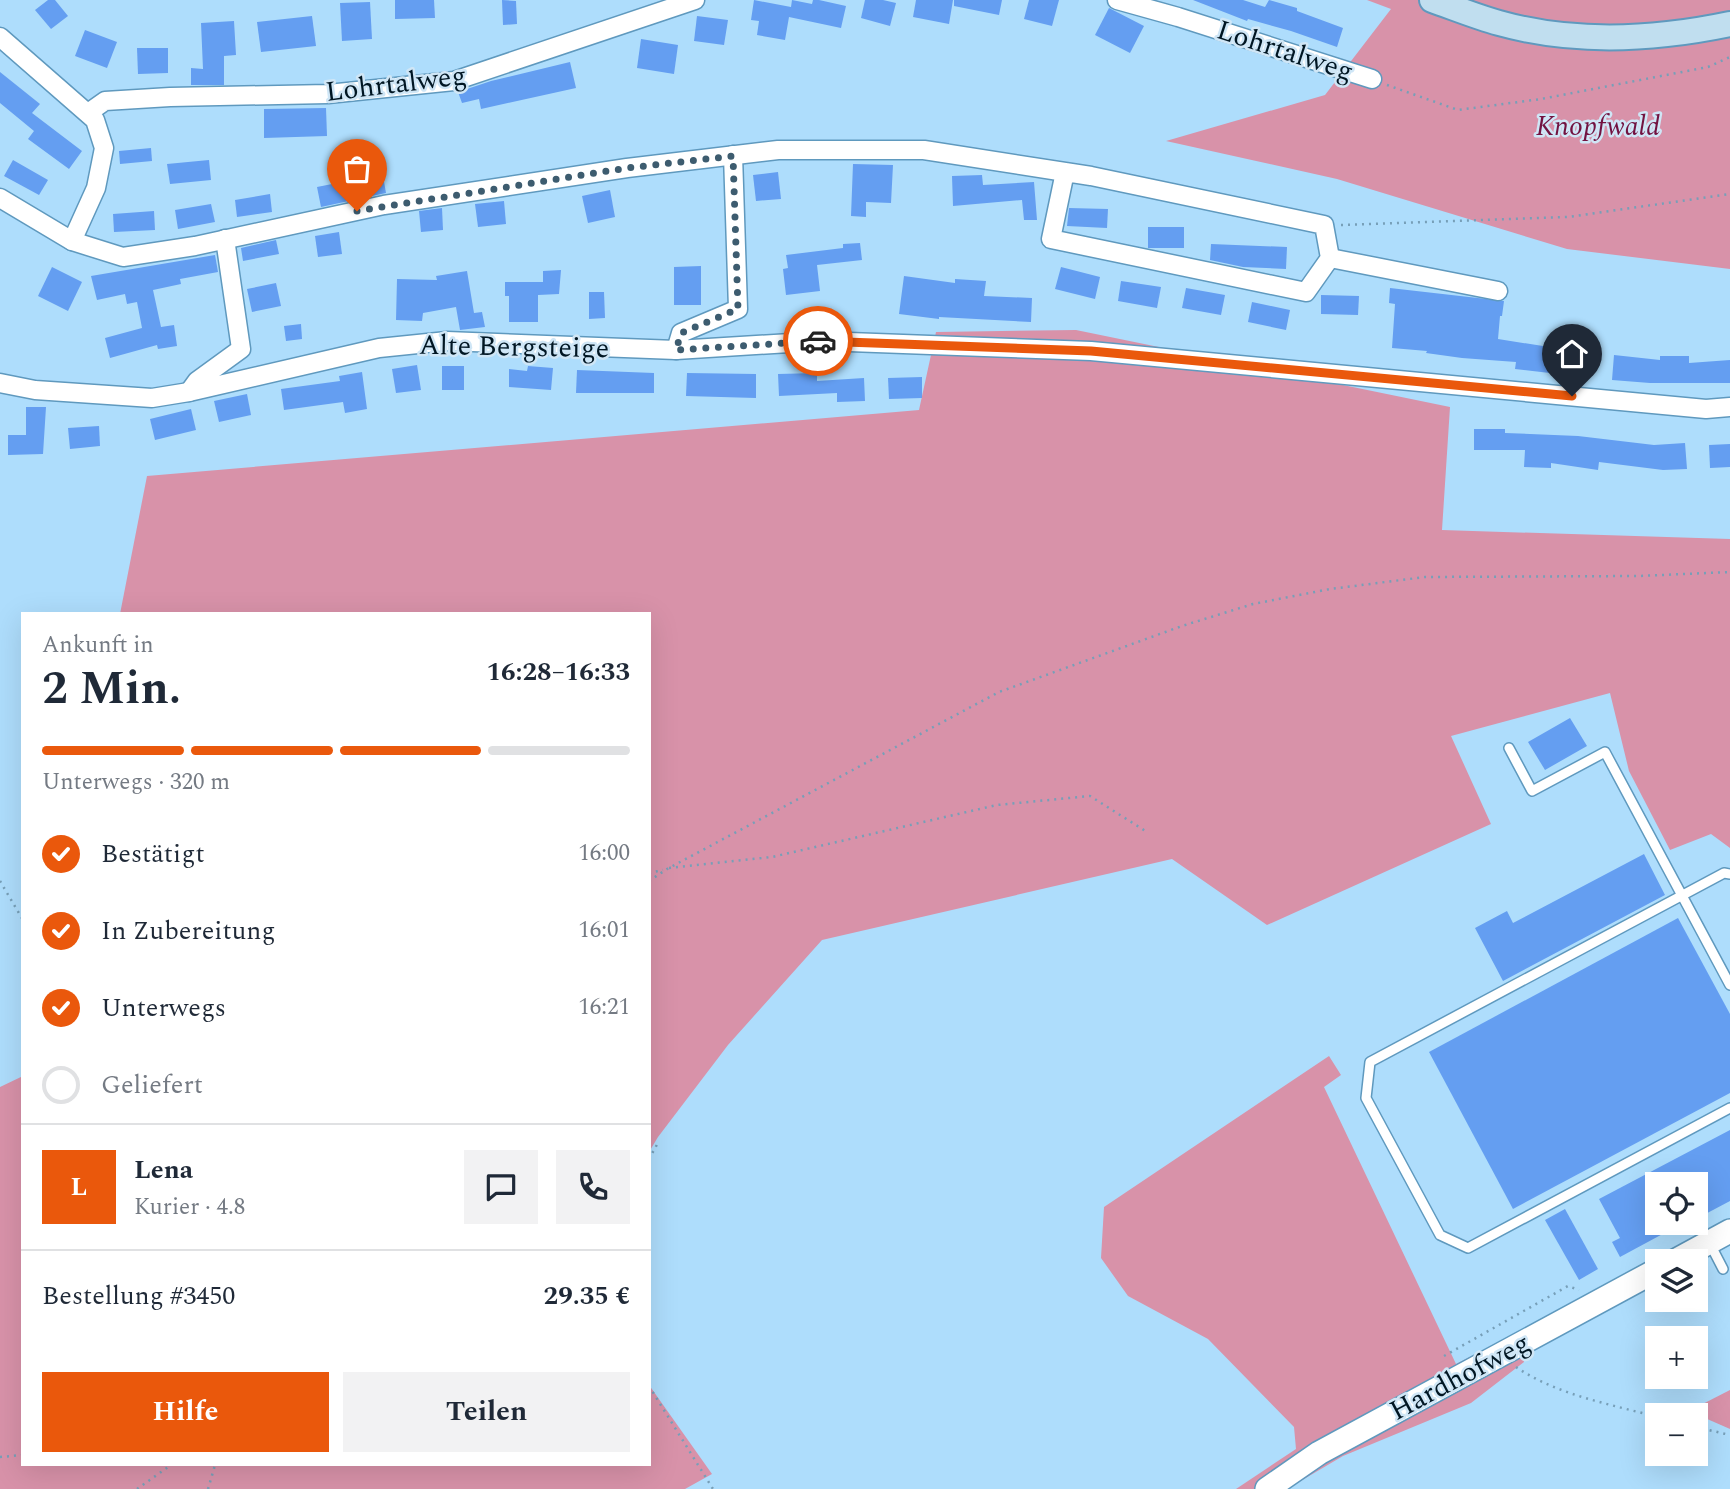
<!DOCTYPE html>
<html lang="de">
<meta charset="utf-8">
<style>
body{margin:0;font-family:Spectral,serif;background:#f2f2f3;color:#1f2937;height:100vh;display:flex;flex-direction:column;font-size:26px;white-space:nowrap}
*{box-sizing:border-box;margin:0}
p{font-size:23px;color:#747a83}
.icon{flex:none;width:38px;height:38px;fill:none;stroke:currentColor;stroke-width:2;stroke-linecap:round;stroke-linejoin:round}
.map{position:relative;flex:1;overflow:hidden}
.sheet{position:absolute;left:21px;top:612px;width:630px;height:854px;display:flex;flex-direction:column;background:#fff;border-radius:0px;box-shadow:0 7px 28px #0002}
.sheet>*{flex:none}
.controls{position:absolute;left:1645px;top:1172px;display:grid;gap:14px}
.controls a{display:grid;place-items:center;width:63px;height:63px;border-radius:0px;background:#fff;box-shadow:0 7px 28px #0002;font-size:35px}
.pin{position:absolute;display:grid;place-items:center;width:60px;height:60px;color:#fff;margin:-72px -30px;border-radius:50% 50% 50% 0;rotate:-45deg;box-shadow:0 0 7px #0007}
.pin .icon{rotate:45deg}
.courier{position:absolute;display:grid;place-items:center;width:70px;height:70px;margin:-35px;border:5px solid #ea580c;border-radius:50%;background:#fff;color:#222;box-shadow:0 2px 9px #0007}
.overview em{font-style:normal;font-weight:700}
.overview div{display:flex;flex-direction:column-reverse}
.overview{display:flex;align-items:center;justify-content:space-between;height:119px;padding:0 21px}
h1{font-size:46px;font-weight:700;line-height:52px}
.bar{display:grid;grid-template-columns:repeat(4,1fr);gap:10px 7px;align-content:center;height:84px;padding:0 21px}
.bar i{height:9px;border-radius:5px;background:#e0e1e3}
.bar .active{background:#ea580c}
.bar p{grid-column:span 4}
.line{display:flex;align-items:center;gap:18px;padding:0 21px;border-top:2px solid #e0e1e3}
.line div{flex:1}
.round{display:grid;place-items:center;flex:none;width:74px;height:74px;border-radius:0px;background:#f2f2f3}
ol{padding:0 21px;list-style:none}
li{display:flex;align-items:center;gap:21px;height:77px}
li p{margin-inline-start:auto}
li .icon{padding:7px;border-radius:50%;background:#ea580c;color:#fff;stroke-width:4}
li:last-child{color:#747a83}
li i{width:38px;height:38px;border:4px solid #e0e1e3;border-radius:50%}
.primary-button{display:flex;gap:14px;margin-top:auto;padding:14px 21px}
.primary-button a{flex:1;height:80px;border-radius:0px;background:#ea580c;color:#fff;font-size:28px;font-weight:700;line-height:80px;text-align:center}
.primary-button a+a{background:#f2f2f3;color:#1f2937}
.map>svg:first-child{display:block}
.green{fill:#d892a9}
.building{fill:#649ef1}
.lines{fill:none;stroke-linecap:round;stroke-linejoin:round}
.service-casing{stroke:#5f99be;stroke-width:12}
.minor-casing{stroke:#5f99be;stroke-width:21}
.tertiary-casing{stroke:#5f99be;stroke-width:26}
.secondary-casing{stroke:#5f99be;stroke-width:28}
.path{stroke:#779fb8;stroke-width:2.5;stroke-dasharray:2 5;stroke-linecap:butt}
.service{stroke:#fff;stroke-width:9}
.minor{stroke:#fff;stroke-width:18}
.tertiary{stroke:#fff;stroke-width:23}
.secondary{stroke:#c0deef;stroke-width:24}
.done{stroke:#3d5c6f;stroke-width:7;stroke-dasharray:0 12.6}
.route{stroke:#ea580c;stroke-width:9}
.labels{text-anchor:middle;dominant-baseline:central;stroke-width:5;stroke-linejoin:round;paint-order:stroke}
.street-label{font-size:28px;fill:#001623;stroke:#cfe6f6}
.park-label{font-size:28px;font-style:italic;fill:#721240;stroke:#cfe6f6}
</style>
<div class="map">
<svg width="1730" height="1489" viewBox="0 0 1730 1489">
<rect width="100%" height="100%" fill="#aeddfc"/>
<g class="green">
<path d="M 1367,0 L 1730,0 L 1730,269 L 1567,249 L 1337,179 L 1166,141 L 1325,95 L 1391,9 Z"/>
<path d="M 1076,330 L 1450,407 L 1442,530 L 1730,539 L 1730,848 L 1711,834 L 1670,850 L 1629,771 L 1610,693 L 1451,736 L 1491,824 L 1267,925 L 1172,859 L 822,940 L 728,1045 L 658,1137 L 649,1152 L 649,614 L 120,614 L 147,476 L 919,410 L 936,332 Z"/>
<path d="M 1329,1056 L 1341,1075 L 1324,1087 L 1456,1364 L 1516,1334 L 1524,1362 L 1471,1403 L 1343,1456 L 1287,1489 L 1236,1489 L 1296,1449 L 1294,1427 L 1208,1339 L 1128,1296 L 1101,1258 L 1104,1207 Z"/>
<path d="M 23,1076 L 23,1465 L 649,1465 L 649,1385 L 712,1474 L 685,1489 L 0,1489 L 0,1087 Z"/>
<path d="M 1730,1390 L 1730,1429 L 1689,1411 Z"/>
</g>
<g class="building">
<path d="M 48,0 L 55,0 L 68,16 L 51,29 L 35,10 Z"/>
<path d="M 395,0 L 434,0 L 435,18 L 395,19 Z"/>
<path d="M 502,0 L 516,1 L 517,24 L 503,25 Z"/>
<path d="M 754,0 L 791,7 L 792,0 L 812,4 L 813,0 L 819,0 L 846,6 L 841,28 L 789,17 L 785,40 L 757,35 L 759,21 L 751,20 Z"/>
<path d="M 865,0 L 883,0 L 896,3 L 890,26 L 861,18 Z"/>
<path d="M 916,0 L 953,0 L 949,24 L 913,17 Z"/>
<path d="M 954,0 L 1002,0 L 999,15 L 954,6 Z"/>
<path d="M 1029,0 L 1059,0 L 1052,26 L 1024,19 Z"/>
<path d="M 1193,0 L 1243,0 L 1265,7 L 1269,0 L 1297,8 L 1297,11 L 1343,28 L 1337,47 L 1291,31 L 1248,19 L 1247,21 Z"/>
<path d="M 370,2 L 372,39 L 342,41 L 340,3 Z"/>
<path d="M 1109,8 L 1144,26 L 1130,53 L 1095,35 Z"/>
<path d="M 312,16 L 316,46 L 261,52 L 257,22 Z"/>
<path d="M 697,16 L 728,20 L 724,45 L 694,41 Z"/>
<path d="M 234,21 L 236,55 L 224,56 L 224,85 L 191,85 L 191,68 L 203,69 L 201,23 Z"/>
<path d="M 85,30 L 117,42 L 107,68 L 75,56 Z"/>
<path d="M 641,39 L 678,45 L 674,74 L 637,68 Z"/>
<path d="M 137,48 L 168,48 L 168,73 L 138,74 Z"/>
<path d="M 570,62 L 576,88 L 481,109 L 479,99 L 462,103 L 458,92 L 491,81 Z"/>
<path d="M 0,72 L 40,104 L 32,113 L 82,151 L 69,169 L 28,139 L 34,131 L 0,103 Z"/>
<path d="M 326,108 L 327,136 L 264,138 L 264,109 Z"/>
<path d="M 151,148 L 152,161 L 120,164 L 119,151 Z"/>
<path d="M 13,160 L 48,180 L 39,195 L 4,176 Z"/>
<path d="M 209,160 L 211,180 L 170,184 L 167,164 Z"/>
<path d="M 853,164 L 893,165 L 891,203 L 866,202 L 866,217 L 851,216 Z"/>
<path d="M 778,172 L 781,199 L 756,201 L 753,175 Z"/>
<path d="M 982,175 L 983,185 L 1034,182 L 1037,220 L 1024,220 L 1022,200 L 953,206 L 952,176 Z"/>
<path d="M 383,176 L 386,193 L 321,207 L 317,187 L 342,182 L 343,186 Z"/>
<path d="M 610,190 L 615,217 L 588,223 L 582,196 Z"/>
<path d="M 270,194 L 272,212 L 237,217 L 235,200 Z"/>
<path d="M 504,201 L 506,224 L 478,227 L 475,204 Z"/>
<path d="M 211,204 L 215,222 L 178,229 L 175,210 Z"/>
<path d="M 442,208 L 443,230 L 421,232 L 419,211 Z"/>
<path d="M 1069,208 L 1108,209 L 1107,228 L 1067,226 Z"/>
<path d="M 154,211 L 155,230 L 114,232 L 113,214 Z"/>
<rect x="1148" y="227" width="36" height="21"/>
<path d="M 339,232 L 342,254 L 318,257 L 315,236 Z"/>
<path d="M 276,240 L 279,254 L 243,261 L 241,248 Z"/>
<path d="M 860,243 L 862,260 L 817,265 L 820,291 L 786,295 L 783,269 L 788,268 L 786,255 L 843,248 L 843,244 Z"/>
<path d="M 1211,244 L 1287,247 L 1286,269 L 1243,267 L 1210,260 Z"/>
<path d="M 215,255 L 218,272 L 180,279 L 181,284 L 153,290 L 161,327 L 174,325 L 177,346 L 158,349 L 157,345 L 110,358 L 105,338 L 142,328 L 137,302 L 127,304 L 125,294 L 97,300 L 91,276 Z"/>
<path d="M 701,266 L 701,305 L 674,305 L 674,267 Z"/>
<path d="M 52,267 L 82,282 L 68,311 L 38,296 Z"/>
<path d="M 1061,267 L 1100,277 L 1095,299 L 1055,289 Z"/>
<path d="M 561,270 L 559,294 L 538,295 L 538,322 L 509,322 L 509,296 L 505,296 L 505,282 L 543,282 L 543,271 Z"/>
<path d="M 467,271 L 474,313 L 482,312 L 485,327 L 460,330 L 456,307 L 423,313 L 422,321 L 396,320 L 397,279 L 437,280 L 436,276 Z"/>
<path d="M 904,276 L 955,283 L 955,279 L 986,281 L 984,296 L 1032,298 L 1031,322 L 939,317 L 939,319 L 899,314 Z"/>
<path d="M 1121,281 L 1161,287 L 1157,308 L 1118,301 Z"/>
<path d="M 276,283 L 281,306 L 252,312 L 247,289 Z"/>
<path d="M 1186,288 L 1225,295 L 1221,315 L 1182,308 Z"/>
<path d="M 1390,288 L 1504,301 L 1502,316 L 1500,316 L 1498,339 L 1587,353 L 1584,377 L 1515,369 L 1516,362 L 1462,358 L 1426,353 L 1427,351 L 1392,348 L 1395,304 L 1389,303 Z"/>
<path d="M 589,292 L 604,292 L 605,318 L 589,319 Z"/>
<path d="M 1321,295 L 1359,296 L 1358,315 L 1321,314 Z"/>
<path d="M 1252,302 L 1290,310 L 1286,330 L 1248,322 Z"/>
<path d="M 301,324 L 302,339 L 286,341 L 284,326 Z"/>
<path d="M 1614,355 L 1660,360 L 1660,356 L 1689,356 L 1689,363 L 1730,360 L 1730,383 L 1650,383 L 1612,380 Z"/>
<path d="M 417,365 L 421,390 L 396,393 L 392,369 Z"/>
<rect x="442" y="366" width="22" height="24"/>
<path d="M 528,366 L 553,368 L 551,390 L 509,387 L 509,369 L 527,371 Z"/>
<path d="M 577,370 L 654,373 L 654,393 L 576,393 Z"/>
<path d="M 362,372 L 367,409 L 345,413 L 343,402 L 284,410 L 281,389 L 340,381 L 339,376 Z"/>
<path d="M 687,373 L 756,374 L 756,398 L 686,396 Z"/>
<path d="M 817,373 L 817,381 L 864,378 L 865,401 L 837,402 L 837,393 L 779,396 L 778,374 Z"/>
<path d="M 922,377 L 922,398 L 889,399 L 888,378 Z"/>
<path d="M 247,394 L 251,415 L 219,422 L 214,401 Z"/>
<path d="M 26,407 L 46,407 L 43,454 L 8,455 L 8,435 L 26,435 Z"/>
<path d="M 191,409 L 196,430 L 155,440 L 150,419 Z"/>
<path d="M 99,426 L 100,446 L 70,449 L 68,428 Z"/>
<path d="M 1474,429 L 1505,429 L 1505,433 L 1578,436 L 1654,445 L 1685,443 L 1687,469 L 1663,470 L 1599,462 L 1598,470 L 1551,463 L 1551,468 L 1524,467 L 1525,450 L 1474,450 Z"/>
<path d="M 1730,444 L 1730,467 L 1710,468 L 1709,445 Z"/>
<path d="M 1570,718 L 1587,746 L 1545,770 L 1528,742 Z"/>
<path d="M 1644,854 L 1665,895 L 1503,981 L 1475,928 L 1507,911 L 1513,923 Z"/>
<path d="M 1678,918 L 1730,1014 L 1730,1093 L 1513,1209 L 1429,1052 Z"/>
<path d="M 1730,1130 L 1730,1201 L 1696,1219 L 1696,1185 L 1657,1185 L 1657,1223 L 1683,1223 L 1620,1257 L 1612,1242 L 1620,1238 L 1599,1199 Z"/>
<path d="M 1565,1209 L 1598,1269 L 1579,1280 L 1545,1220 Z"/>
</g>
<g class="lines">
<defs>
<g id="service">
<path d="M 1509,748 L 1532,791 L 1605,752 L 1730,985"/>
<path d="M 1730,874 L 1724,873 L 1370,1062 L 1366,1098 L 1440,1235 L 1468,1248 L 1730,1108"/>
<path d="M 1709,1242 L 1723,1269"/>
</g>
<g id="minor">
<path d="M 1117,0 L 1178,17 L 1372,79"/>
<path d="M 0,37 L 95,120 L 104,148 L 96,188 L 72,241"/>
<path d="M 88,113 L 105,101 L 170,97 L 328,94 L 454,81 L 695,0"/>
<path d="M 0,198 L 72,241 L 123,257 L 195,246 L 384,205 L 627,168 L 778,150 L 924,150 L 1091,176 L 1324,225 L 1330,258 L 1306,292 L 1051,239 L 1065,172"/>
<path d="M 1330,258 L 1498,291"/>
<path d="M 676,350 L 681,333 L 738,309 L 733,155"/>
<path d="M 0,383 L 35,390 L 152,398 L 189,392 L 379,348 L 447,341 L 676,350 L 822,341 L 1091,351 L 1706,409 L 1730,407"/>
<path d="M 189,392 L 197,381 L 241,349 L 225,239"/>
</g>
<g id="tertiary">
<path d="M 1673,1262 L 1730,1231"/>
<path d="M 1267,1489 L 1319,1453 L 1657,1270"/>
</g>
<path id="secondary" d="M 1432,0 C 1455,8 1477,17 1499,23 C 1574,44 1654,40 1730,24"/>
</defs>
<use href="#service" class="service-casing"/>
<use href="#minor" class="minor-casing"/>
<use href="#tertiary" class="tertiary-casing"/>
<use href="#secondary" class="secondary-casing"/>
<g class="path">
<path d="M 1387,85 L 1458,110 L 1541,99 L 1708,67 L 1730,57"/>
<path d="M 1341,225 L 1568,217 L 1730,194"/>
<path d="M 669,868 L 772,857 L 997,805 L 1090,796 L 1147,832"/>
<path d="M 649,873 L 663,870"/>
<path d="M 0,881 L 23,920"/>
<path d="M 649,881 L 667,869 L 999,692 L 1182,626 L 1253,604 L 1330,589 L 1425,577 L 1639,576 L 1730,572"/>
<path d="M 649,1159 L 659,1141"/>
<path d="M 1444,1356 L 1568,1286 L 1579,1290"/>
<path d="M 1516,1367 C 1557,1395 1610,1404 1657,1417"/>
<path d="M 649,1386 L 713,1489"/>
<path d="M 1696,1427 L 1730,1435"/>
<path d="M 0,1457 L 23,1455"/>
<path d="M 137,1489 L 171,1465"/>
<path d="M 208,1489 L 215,1465"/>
</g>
<use href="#service" class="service"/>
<use href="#minor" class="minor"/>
<use href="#tertiary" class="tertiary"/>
<use href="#secondary" class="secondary"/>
</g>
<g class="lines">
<path class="done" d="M 357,211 L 627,168 L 733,156 L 738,309 L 681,333 L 676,350 L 818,341"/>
<path class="route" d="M 818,341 L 1091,351 L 1572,396"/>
</g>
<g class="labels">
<g class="street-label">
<text transform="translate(1285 51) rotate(18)">Lohrtalweg</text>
<text transform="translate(396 84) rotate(-7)">Lohrtalweg</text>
<text transform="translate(514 347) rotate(1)">Alte Bergsteige</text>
<text transform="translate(1460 1377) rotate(-28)">Hardhofweg</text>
</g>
<g class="park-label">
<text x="1598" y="126">Knopfwald</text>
</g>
</g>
</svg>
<div class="controls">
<a><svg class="icon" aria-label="locate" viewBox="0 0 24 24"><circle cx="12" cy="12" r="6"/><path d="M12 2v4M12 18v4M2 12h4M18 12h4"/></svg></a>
<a><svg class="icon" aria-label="layers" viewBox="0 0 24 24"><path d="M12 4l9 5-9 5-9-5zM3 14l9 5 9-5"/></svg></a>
<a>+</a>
<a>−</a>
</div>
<div class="pin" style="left:357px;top:211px;background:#ea580c"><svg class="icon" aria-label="bag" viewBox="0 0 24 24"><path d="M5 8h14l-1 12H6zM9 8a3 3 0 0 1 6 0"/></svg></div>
<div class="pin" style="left:1572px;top:396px;background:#1f2937"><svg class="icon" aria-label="home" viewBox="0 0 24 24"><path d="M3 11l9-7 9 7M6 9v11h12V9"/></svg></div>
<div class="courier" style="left:818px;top:341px"><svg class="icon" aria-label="car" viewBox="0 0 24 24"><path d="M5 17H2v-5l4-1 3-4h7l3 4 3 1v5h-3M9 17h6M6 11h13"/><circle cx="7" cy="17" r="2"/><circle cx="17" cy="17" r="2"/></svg></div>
<section class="sheet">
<div class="overview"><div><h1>2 Min.</h1><p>Ankunft in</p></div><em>16:28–16:33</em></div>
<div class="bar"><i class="active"></i><i class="active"></i><i class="active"></i><i></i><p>Unterwegs · 320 m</p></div>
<ol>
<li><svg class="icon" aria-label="check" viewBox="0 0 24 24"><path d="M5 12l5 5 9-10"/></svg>Bestätigt<p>16:00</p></li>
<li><svg class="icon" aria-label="check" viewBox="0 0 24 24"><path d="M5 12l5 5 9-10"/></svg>In Zubereitung<p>16:01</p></li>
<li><svg class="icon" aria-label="check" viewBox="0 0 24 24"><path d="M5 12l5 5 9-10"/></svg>Unterwegs<p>16:21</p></li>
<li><i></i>Geliefert</li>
</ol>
<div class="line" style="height:126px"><b class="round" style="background:#ea580c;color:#fff">L</b><div><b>Lena</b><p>Kurier · 4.8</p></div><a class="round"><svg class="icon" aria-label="chat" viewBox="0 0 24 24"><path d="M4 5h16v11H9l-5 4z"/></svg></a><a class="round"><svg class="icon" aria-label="phone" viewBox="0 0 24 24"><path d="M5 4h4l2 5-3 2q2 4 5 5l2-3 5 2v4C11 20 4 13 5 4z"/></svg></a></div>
<div class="line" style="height:91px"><div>Bestellung #3450</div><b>29.35 €</b></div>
<div class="primary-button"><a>Hilfe</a><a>Teilen</a></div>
</section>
</div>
